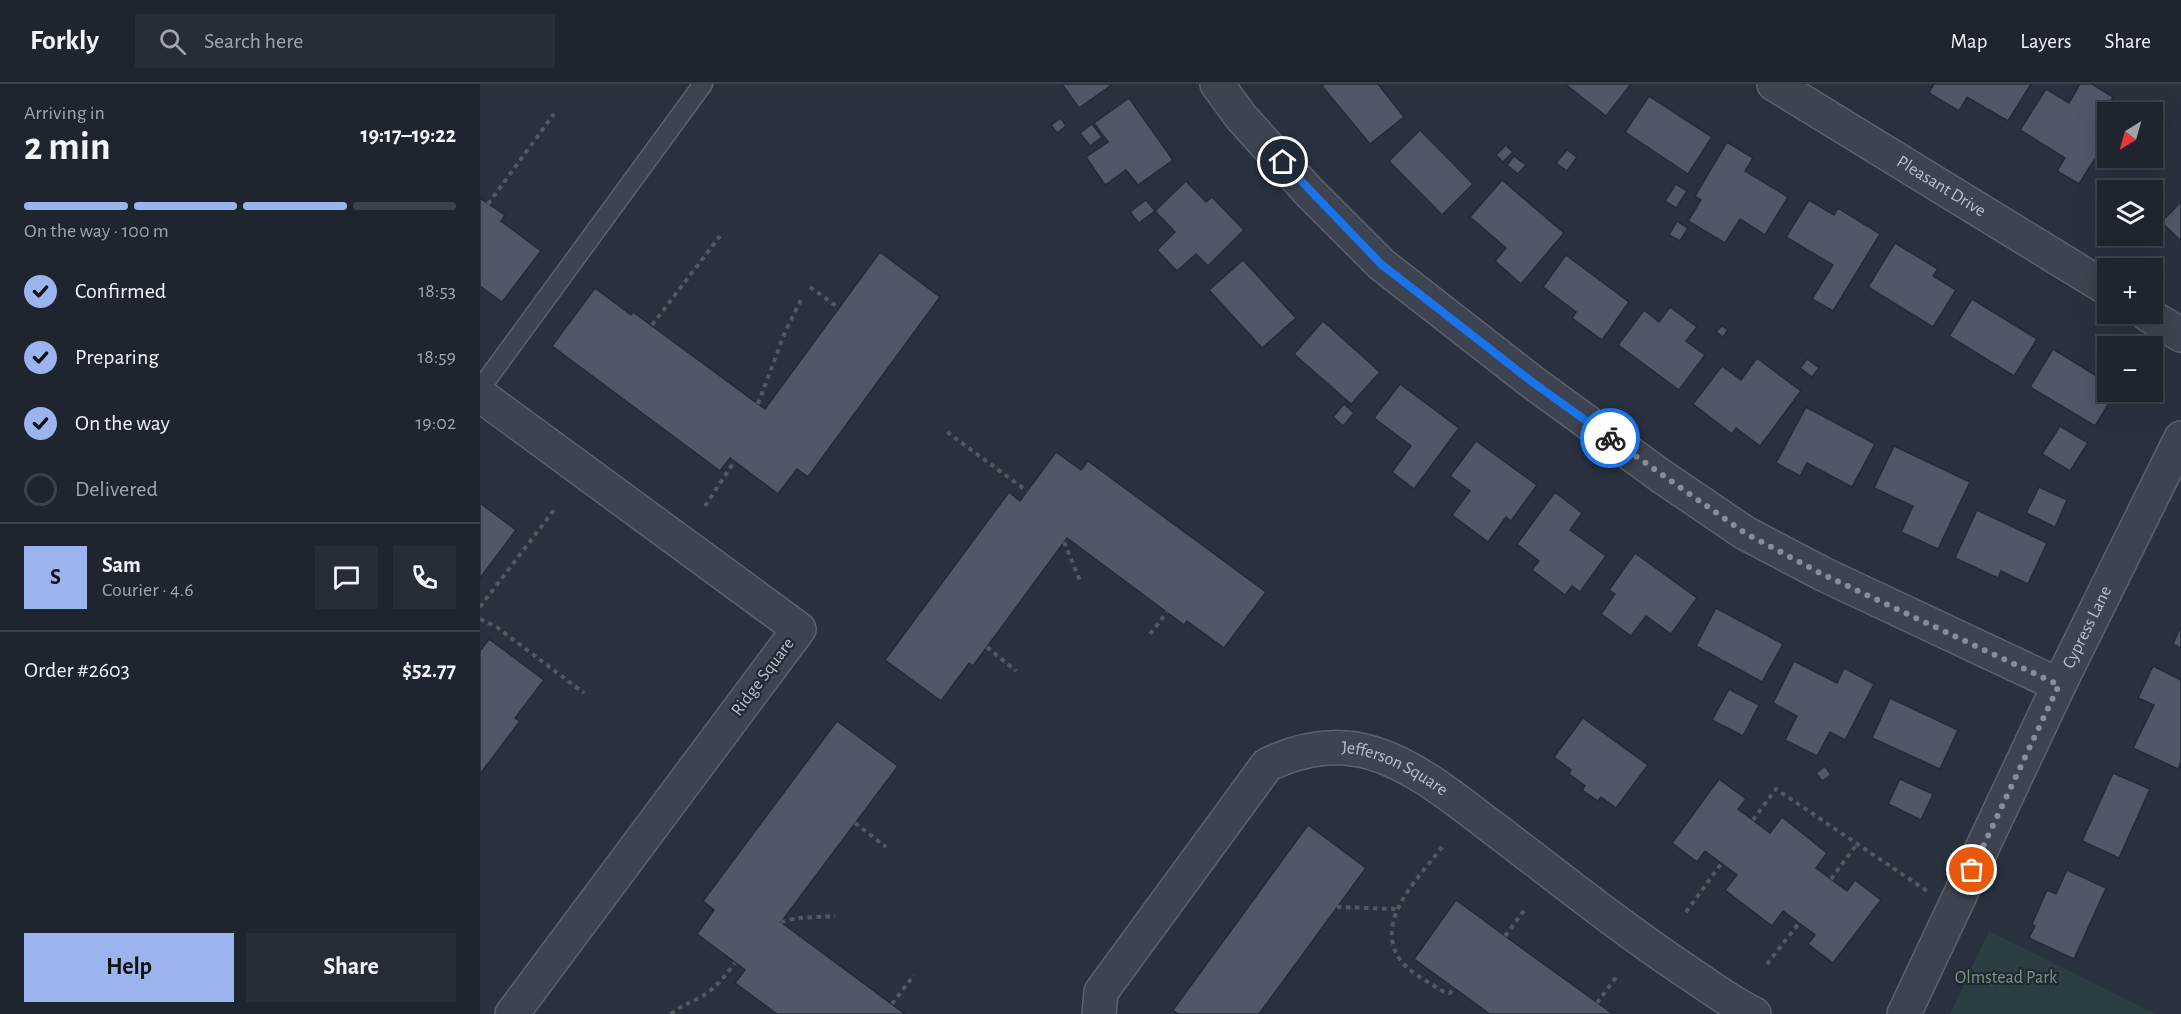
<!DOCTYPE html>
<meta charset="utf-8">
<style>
body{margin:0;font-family:"Alegreya Sans",sans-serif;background:#272d37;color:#f1f3f6;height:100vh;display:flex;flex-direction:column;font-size:22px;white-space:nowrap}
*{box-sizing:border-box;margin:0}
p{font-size:20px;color:#a1a5aa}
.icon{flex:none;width:33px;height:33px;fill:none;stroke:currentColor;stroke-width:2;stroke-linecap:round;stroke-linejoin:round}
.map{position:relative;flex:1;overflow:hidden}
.side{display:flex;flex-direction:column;background:#1f252f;width:480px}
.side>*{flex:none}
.needle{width:39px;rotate:217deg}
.tools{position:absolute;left:1617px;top:18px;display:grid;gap:12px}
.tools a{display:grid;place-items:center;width:66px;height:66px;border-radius:0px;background:#1f252f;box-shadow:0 6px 24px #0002,0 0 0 2px #3c424b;font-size:30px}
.pin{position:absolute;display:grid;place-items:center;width:51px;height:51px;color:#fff;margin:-26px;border:3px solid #fff;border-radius:50%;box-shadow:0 2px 6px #0007}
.courier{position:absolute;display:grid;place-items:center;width:60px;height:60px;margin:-30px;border:4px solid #1a73e8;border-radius:50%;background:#fff;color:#222;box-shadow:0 2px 8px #0007}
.headline em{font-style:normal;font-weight:600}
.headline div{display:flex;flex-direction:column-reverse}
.headline{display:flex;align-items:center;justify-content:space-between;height:102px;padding:0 24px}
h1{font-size:39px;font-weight:600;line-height:45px}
.bar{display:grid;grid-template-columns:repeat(4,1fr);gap:9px 6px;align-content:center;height:72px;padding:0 24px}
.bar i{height:8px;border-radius:4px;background:#3c424b}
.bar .active{background:#9bb4ee}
.bar p{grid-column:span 4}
.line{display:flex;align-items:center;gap:15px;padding:0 24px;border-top:2px solid #3c424b}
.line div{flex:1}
.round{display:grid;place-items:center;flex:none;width:63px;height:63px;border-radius:0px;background:#272d37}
ol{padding:0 24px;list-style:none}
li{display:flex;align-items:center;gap:18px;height:66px}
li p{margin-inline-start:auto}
li .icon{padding:6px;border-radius:50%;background:#9bb4ee;color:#111;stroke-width:4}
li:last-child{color:#a1a5aa}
li i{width:33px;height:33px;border:3px solid #3c424b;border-radius:50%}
.action{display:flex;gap:12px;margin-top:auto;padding:12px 24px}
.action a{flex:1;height:69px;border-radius:0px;background:#9bb4ee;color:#111;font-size:24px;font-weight:600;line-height:69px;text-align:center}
.action a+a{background:#272d37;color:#f1f3f6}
header{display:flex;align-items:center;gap:36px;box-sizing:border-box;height:84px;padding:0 30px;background:#1f252f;border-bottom:2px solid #3c424b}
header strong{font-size:28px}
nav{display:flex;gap:33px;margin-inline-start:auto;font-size:21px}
.search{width:420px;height:54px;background:#272d37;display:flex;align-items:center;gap:15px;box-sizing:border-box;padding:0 21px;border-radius:0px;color:#a1a5aa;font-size:22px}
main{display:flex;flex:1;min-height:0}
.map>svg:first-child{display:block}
.green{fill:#2c3e41}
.building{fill:#505868;stroke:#242a37;stroke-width:1.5}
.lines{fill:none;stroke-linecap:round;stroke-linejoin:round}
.service-casing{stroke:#5b616d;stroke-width:21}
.minor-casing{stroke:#5b616d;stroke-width:36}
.path{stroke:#4b5b5f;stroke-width:4;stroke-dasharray:4.5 4.5;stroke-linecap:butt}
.service{stroke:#3d4350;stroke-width:18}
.minor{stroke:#3d4350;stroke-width:33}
.done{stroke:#878d99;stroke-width:6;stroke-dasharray:0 10.8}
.route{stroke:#1a73e8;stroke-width:8}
.labels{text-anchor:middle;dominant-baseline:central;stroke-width:4.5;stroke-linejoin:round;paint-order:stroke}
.street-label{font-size:18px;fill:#babfca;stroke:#222835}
.park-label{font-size:18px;fill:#74987f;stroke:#222835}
</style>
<header>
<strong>Forkly</strong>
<div class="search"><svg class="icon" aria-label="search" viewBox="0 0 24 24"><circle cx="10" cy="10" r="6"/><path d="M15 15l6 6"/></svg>Search here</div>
<nav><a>Map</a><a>Layers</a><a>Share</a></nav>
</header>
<main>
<section class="side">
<div class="headline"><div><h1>2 min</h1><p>Arriving in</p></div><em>19:17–19:22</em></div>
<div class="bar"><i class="active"></i><i class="active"></i><i class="active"></i><i></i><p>On the way · 100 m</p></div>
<ol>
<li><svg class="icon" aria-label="check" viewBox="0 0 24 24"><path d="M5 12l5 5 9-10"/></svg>Confirmed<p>18:53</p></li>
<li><svg class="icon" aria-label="check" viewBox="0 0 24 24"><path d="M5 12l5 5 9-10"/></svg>Preparing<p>18:59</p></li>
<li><svg class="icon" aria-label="check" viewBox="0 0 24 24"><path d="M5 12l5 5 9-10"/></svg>On the way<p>19:02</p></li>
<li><i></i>Delivered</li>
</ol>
<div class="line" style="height:108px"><b class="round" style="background:#9bb4ee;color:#111">S</b><div><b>Sam</b><p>Courier · 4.6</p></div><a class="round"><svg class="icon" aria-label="chat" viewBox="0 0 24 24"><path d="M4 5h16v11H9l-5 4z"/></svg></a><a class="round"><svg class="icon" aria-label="phone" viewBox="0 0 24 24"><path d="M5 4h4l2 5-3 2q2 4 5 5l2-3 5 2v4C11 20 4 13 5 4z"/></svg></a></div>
<div class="line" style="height:78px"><div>Order #2603</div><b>$52.77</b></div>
<div class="action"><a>Help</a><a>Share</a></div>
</section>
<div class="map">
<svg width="1701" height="930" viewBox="0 0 1701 930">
<rect width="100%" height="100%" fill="#29313f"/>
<path class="green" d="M 1509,847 L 1676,930 L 1470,930 Z"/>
<g class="building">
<path d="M 582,0 L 633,0 L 599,24 Z"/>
<path d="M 844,0 L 898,0 L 924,33 L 890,60 L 842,2 Z"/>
<path d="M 1085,0 L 1151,0 L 1126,32 Z"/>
<path d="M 1454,0 L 1551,0 L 1528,37 L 1487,13 L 1479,27 L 1449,9 Z"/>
<path d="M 1600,0 L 1612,0 L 1633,13 L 1618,37 L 1628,43 L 1628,54 L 1599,100 L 1577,87 L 1585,74 L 1540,46 L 1566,5 L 1589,19 Z"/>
<path d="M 1169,12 L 1232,53 L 1208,90 L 1145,48 Z"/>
<path d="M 649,14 L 693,76 L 658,101 L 646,86 L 625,101 L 606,73 L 628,58 L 614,39 Z"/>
<path d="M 1670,15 L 1680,23 L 1672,31 L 1672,28 L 1665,28 L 1661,25 Z"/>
<path d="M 581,34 L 586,42 L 577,49 L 571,41 Z"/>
<path d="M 612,40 L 622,53 L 610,62 L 600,49 Z"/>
<path d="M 940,46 L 993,100 L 962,131 L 909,77 Z"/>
<path d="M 1247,58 L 1273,74 L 1265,87 L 1308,113 L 1285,151 L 1260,135 L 1245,159 L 1208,137 L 1221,116 L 1215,112 Z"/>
<path d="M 1026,61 L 1033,68 L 1023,78 L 1016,71 Z"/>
<path d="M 1087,66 L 1097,73 L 1087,87 L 1076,79 Z"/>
<path d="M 1034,72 L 1046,81 L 1038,90 L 1027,81 Z"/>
<path d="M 1022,96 L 1084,149 L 1041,200 L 1015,177 L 1026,164 L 990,133 Z"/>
<path d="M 706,97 L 726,118 L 732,113 L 764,146 L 728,182 L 716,170 L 697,187 L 677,166 L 695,148 L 675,127 Z"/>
<path d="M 1196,100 L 1207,107 L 1196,124 L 1185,117 Z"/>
<path d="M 0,114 L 25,131 L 21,137 L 61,167 L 22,218 L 0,202 Z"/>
<path d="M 666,116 L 675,127 L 659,139 L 650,128 Z"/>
<path d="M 1329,116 L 1354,131 L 1358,124 L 1400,150 L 1353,227 L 1332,215 L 1353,181 L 1306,153 Z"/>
<path d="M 1701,118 L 1701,157 L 1681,138 Z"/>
<path d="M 1197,137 L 1208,144 L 1200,157 L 1189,151 Z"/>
<path d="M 1415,159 L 1458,185 L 1453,192 L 1476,206 L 1453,243 L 1388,203 Z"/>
<path d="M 400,168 L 460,213 L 328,393 L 317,385 L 298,410 L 250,374 L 240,387 L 72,262 L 115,204 L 151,231 L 153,228 L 285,325 Z"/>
<path d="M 1086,171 L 1149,218 L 1122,256 L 1092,234 L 1096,228 L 1063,203 Z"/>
<path d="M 763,176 L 816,234 L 782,264 L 729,206 Z"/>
<path d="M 1492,215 L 1557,255 L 1534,292 L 1469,252 Z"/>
<path d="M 1190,223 L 1217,243 L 1206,257 L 1225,271 L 1199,306 L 1138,261 L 1164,226 L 1179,238 Z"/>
<path d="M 843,237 L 900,288 L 871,320 L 814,270 Z"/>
<path d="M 1242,242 L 1248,246 L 1243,253 L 1236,248 Z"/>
<path d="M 1573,265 L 1628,299 L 1628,308 L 1636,308 L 1615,342 L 1550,303 Z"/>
<path d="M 1277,274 L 1321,307 L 1280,362 L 1256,344 L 1252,350 L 1213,320 L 1242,282 L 1261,296 Z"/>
<path d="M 1327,275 L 1339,284 L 1332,293 L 1320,284 Z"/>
<path d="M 920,300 L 979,344 L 934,405 L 912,388 L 931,362 L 894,334 Z"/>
<path d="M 864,320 L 874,329 L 863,342 L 853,333 Z"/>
<path d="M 1326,323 L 1395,360 L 1372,403 L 1327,379 L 1320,392 L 1296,379 Z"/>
<path d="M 1580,342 L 1608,359 L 1590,387 L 1562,370 Z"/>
<path d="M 996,357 L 1057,401 L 1031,437 L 1026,433 L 1008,458 L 972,431 L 990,407 L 970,392 Z"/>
<path d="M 1414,362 L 1490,398 L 1458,465 L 1421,448 L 1433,422 L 1394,404 Z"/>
<path d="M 576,368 L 601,386 L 608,377 L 786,508 L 744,564 L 707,537 L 704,541 L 587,454 L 493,582 L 489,579 L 461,617 L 405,576 L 529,408 L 540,417 Z"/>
<path d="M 1559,403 L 1587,416 L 1575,443 L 1546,429 Z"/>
<path d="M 1075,408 L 1102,429 L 1090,446 L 1126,472 L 1100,508 L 1092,502 L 1085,511 L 1052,486 L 1059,477 L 1037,460 Z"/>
<path d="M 0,419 L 36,446 L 0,494 Z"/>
<path d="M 1497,426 L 1567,459 L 1548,500 L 1521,487 L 1518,494 L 1475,474 Z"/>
<path d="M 1155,469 L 1217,514 L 1191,550 L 1166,532 L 1151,552 L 1121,530 L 1135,510 L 1129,506 Z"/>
<path d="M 1236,524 L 1303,560 L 1282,598 L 1216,562 Z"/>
<path d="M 1701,542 L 1701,564 L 1693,560 Z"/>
<path d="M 9,555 L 64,596 L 35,634 L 40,637 L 0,690 L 0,567 Z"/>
<path d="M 1314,577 L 1357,599 L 1364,584 L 1394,600 L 1365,656 L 1350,648 L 1337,672 L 1305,656 L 1317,632 L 1293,619 Z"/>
<path d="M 1673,582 L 1701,596 L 1701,678 L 1698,685 L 1653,664 L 1674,621 L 1658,614 Z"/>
<path d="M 1249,605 L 1279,621 L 1263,652 L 1232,636 Z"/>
<path d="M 1410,614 L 1478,646 L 1460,685 L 1392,654 Z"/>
<path d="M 1103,634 L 1168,681 L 1136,724 L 1121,713 L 1118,717 L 1102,706 L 1105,702 L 1089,690 L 1091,686 L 1074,673 Z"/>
<path d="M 357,637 L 418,682 L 301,838 L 425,930 L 297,930 L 255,899 L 265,886 L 217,850 L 234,826 L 223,817 Z"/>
<path d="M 1345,682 L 1351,691 L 1342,697 L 1336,689 Z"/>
<path d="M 1633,689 L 1670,705 L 1639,774 L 1602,757 Z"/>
<path d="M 1239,695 L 1266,715 L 1258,725 L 1290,749 L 1302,733 L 1347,769 L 1336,784 L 1367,807 L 1375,796 L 1401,816 L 1353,879 L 1328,860 L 1335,851 L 1303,827 L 1292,842 L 1245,806 L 1257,791 L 1225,767 L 1217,778 L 1192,759 Z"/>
<path d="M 1420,695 L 1453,710 L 1441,736 L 1408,720 Z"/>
<path d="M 828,741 L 886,784 L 779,930 L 698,930 L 693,926 Z"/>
<path d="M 1587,786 L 1626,804 L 1594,875 L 1549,854 L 1555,842 L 1552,840 L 1567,806 L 1576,810 Z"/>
<path d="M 976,816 L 1025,852 L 1133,930 L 1010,930 L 934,875 Z"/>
</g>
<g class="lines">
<defs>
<path id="service" d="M 0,305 L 223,0"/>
<g id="minor">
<path d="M 737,0 L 761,33 L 830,109 L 901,180 L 1051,297 L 1181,392 L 1265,449 L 1343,490 L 1579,601"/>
<path id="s1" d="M 1294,0 L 1628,205"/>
<path d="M 1667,230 L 1701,251"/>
<path d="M 0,311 L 319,545 L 32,930"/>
<path id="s2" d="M 619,930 L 621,908 L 787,681 C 820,665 856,658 892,669 C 936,682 976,716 1012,743 C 1077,792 1141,844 1209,889 C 1230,903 1251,919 1274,930"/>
<path id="s3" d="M 1424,930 L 1579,601 L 1701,354"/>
</g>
</defs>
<use href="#service" class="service-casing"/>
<use href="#minor" class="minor-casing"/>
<g class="path">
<path d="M 8,120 L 74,30"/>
<path d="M 330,203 L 359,224"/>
<path d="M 172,241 L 240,152"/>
<path d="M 278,320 L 305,248 L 322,214"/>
<path d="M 467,348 L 547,407"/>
<path d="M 225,422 L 254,378"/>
<path d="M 584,458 L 601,499"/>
<path d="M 0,523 L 74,426"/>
<path d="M 0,535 L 18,544 L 104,609"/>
<path d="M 670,550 L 687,528"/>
<path d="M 507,563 L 536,587"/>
<path d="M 1273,736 L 1296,705 L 1447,807"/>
<path d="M 375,739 L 406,763"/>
<path d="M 962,763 C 940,793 894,835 919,874 C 929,889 949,898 964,908 L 970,909 L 974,904"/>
<path d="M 1351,795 L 1377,760"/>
<path d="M 857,823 L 916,825"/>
<path d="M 1206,828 L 1241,780"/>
<path d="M 301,838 L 317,834 L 355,832"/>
<path d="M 1025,852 L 1046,824"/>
<path d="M 1287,880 L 1319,839"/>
<path d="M 1117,919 L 1137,892"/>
<path d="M 412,920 L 434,891"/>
<path d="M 191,930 C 200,922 210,919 221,913 C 235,905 245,892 255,879"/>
</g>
<use href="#service" class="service"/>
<use href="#minor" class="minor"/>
</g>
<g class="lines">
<path class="done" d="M 1130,354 L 1265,449 L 1342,490 L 1579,601 L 1492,786"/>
<path class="route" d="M 803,78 L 901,180 L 1051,297 L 1130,354"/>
</g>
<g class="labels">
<g class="street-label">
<text stroke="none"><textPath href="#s1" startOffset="196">Pleasant Drive</textPath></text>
<text stroke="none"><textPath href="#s3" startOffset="428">Cypress Lane</textPath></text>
<text transform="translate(283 593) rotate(-53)">Ridge Square</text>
<text stroke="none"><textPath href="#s2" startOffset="438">Jefferson Square</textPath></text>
</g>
<g class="park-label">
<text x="1526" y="894">Olmstead Park</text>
</g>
</g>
</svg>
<div class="tools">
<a><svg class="needle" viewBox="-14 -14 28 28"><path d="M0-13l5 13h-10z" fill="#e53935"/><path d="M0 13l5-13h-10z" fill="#a1a5aa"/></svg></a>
<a><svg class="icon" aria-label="layers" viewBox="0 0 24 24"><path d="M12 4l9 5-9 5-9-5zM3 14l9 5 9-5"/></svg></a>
<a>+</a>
<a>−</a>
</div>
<div class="pin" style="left:1492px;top:786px;background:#ea580c"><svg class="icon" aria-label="bag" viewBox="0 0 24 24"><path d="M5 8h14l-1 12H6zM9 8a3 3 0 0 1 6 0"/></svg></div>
<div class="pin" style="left:803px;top:78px;background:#1f2937"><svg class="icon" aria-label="home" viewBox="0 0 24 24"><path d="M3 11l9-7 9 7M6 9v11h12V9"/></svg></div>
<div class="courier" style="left:1130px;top:354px"><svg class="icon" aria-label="bike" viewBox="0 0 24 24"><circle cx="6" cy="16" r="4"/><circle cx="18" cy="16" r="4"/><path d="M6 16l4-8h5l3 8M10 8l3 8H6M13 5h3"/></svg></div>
</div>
</main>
